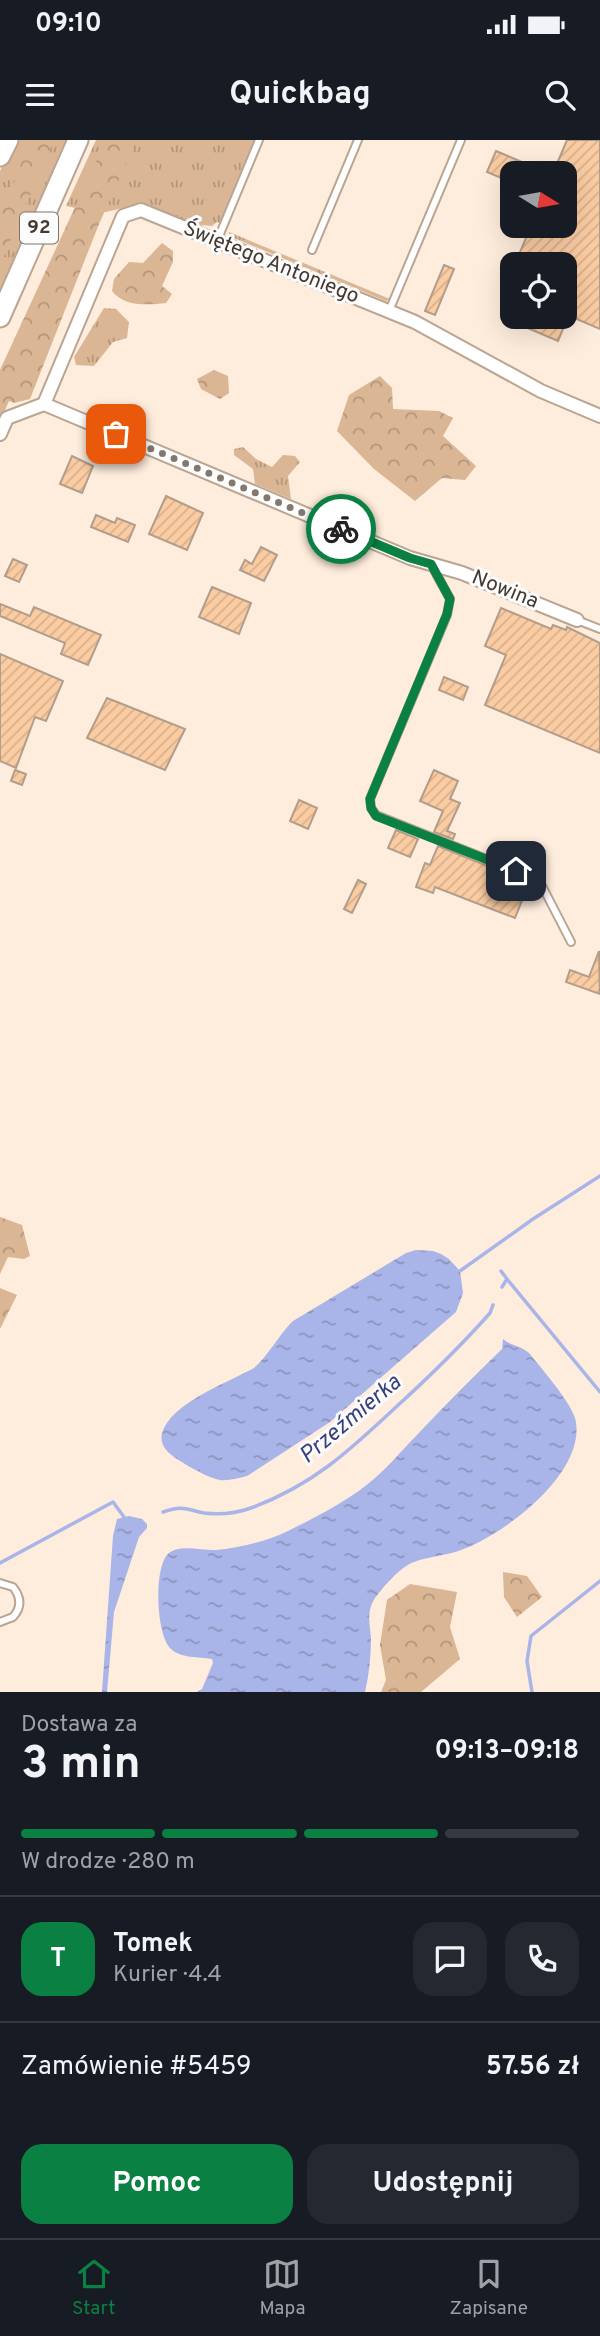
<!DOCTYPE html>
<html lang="pl">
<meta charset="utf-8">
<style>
body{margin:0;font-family:Overpass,sans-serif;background:#242831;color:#f1f3f6;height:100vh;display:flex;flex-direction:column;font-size:26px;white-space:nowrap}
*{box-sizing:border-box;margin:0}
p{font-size:23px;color:#9ea1a6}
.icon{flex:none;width:38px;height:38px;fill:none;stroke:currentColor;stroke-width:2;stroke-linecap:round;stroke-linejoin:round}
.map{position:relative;height:1552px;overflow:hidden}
.sheet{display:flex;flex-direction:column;background:#171b24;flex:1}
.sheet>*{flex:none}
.needle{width:46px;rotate:101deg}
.tools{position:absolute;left:500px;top:21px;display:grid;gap:14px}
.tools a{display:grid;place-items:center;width:77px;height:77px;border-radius:14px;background:#171b24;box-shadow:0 7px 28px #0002;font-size:35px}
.pin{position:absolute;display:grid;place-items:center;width:60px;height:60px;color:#fff;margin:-30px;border-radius:14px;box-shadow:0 4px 10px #0006}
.courier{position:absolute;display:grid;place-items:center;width:70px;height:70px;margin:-35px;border:5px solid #0b8043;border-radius:50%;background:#fff;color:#222;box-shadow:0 2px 9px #0007}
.headline em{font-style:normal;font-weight:700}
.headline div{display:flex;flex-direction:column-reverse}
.headline{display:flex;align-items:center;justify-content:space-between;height:119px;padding:0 21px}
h1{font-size:46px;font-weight:700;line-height:52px}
.bar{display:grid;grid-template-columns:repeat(4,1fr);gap:10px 7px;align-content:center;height:84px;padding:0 21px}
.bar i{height:9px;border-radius:5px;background:#363941}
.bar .on{background:#0b8043}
.bar p{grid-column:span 4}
.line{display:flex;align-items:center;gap:18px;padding:0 21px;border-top:2px solid #363941}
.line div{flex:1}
.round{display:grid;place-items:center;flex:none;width:74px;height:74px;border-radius:21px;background:#242831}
.action{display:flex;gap:14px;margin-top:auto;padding:14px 21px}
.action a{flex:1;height:80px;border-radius:21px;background:#0b8043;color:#fff;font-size:28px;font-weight:700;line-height:80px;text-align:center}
.action a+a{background:#242831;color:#f1f3f6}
.status{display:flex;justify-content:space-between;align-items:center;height:49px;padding:0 35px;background:#171b24;direction:ltr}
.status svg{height:19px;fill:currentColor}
header{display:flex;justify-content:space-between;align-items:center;height:91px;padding:0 21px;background:#171b24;font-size:32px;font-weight:700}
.menu{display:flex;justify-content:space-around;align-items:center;height:98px;border-top:2px solid #363941;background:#171b24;font-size:19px;color:#9ea1a6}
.menu a{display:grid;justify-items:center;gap:4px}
.menu .on{color:#0b8043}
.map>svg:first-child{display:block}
.grass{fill:url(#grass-tufts)}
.forest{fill:url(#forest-crowns)}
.water{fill:url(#water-ripples)}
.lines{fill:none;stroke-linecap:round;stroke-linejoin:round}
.stream{stroke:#a9b4e8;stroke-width:3.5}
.building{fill:url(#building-hatch);stroke:#b29d8b;stroke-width:2}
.service-casing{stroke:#baa592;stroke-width:10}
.minor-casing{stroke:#baa592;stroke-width:16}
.primary-casing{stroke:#baa592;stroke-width:23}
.service{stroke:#fff;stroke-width:6}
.minor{stroke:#fff;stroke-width:12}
.primary{stroke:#fff;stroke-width:19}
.done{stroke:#84786e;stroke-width:7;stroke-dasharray:0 12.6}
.route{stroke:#0b8043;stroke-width:9}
.labels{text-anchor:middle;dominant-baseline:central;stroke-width:6;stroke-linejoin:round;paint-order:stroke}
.shield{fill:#fcfcfc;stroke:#7a746f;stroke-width:2}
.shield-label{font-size:19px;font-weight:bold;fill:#423932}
.street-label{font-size:21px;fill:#423932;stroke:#fcfcfc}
.water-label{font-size:23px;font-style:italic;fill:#373e7e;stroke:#fcfcfc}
</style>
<div class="status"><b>09:10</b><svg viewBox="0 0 49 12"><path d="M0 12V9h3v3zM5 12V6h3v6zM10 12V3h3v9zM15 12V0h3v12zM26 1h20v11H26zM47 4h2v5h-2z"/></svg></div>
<header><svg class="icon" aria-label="menu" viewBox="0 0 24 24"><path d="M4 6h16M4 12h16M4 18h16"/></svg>Quickbag<svg class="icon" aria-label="search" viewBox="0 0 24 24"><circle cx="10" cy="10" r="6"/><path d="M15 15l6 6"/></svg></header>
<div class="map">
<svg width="600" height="1552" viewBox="0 0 600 1552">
<defs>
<pattern id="grass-tufts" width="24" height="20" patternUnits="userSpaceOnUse" patternTransform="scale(1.75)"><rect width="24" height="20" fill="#dbb695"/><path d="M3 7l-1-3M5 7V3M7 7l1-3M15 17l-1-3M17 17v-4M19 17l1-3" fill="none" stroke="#b3957a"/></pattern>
<pattern id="forest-crowns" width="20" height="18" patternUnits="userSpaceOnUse" patternTransform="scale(1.75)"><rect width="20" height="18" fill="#dbb695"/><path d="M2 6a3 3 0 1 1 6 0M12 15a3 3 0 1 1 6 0" fill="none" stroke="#b3957a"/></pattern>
<pattern id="water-ripples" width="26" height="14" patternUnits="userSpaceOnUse" patternTransform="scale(1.75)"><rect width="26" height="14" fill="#a9b4e8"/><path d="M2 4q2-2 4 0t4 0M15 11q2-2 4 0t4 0" fill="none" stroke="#8b93bd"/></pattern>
<pattern id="building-hatch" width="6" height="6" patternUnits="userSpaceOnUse" patternTransform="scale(1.75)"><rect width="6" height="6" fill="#fbcca2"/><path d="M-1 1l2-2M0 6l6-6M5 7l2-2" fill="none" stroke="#d8b08c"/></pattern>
</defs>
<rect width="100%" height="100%" fill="#feecdc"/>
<g class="grass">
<path d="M 15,0 L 71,0 L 0,165 L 0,31 Z"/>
<path d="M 96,0 L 255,0 L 220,83 L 217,82 L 212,86 L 202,85 L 200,88 L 145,66 L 137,65 L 101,73 L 66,66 Z"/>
<path d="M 229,92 L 390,159 L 386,161 L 229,96 Z"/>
<path d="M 104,168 L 116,169 L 129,182 L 127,198 L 113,202 L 94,226 L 76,225 L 74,217 Z"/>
<path d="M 243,307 L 256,319 L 272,327 L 283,315 L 295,316 L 300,322 L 288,336 L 291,359 L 255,344 L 253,329 L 234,315 L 234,309 Z"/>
</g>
<g class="forest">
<path d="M 31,0 L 54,0 L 0,125 L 0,73 Z"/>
<path d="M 106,0 L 137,0 L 99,84 L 30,259 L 14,263 L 9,261 L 0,282 L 0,230 Z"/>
<path d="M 162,103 L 173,111 L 173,122 L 162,146 L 172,154 L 166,163 C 146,165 125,167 112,151 L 114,139 L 129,122 L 143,123 Z"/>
<path d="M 214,230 L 228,236 L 229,253 L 220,259 L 201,249 L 197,239 Z"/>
<path d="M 380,236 L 392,248 L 393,269 L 439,271 L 453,278 L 443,296 L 476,326 L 465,340 L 442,338 L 415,361 L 374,329 L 337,291 L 349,255 Z"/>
<path d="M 0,1077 L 22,1085 L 30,1116 L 24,1119 L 8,1117 L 0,1134 Z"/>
<path d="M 0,1148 L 17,1155 L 0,1189 Z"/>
<path d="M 503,1432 L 527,1436 L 542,1457 L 517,1477 L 504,1457 Z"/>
<path d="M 410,1444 L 457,1452 L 450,1487 L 460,1519 L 421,1552 L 381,1552 L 386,1540 L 380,1505 L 387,1460 Z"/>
</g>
<g class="water">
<path d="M 416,1110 L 433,1111 L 441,1114 L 449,1119 L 460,1131 L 463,1153 L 456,1172 L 330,1282 L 247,1336 C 238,1338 229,1341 220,1340 C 209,1338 200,1332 190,1327 C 173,1317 151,1306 167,1283 C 183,1259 228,1242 254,1228 C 269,1215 278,1196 293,1181 L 406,1113 Z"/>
<path d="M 503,1199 C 511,1206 520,1205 529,1213 C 541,1228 570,1261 575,1278 C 589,1331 504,1395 461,1410 C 446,1416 429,1416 414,1422 C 400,1427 384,1446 375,1458 C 366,1471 370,1485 371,1499 C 371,1516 369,1535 365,1552 L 197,1552 L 202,1549 L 213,1523 L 212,1519 C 199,1517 180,1518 171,1509 C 156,1496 153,1426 169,1413 C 181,1404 203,1411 216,1410 C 239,1408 268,1401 288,1391 C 316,1377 352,1359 375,1338 C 390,1325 402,1310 416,1296 C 444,1266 473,1237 502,1209 Z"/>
<path d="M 129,1376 L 142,1379 L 147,1384 L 147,1388 L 139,1397 L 114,1472 L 107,1552 L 102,1552 L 113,1396 L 117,1379 Z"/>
</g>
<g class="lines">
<g class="stream">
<path d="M 460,1131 L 533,1079 L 600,1036"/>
<path d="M 501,1131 L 507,1139 L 502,1147"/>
<path d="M 507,1139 L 600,1252"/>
<path d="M 163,1372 C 183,1365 185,1369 204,1373 C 220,1375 237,1373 251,1368 C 313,1345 349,1311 395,1268 C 429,1237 460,1207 490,1173 L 493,1165"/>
<path d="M 0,1423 L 113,1362 L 124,1377"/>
<path d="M 532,1552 L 527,1521 L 531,1496 L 600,1441"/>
</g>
</g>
<g class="building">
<path d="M 567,0 L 600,0 L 600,189 L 565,174 L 565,124 L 515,124 L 531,86 L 565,86 L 565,33 L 553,33 Z"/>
<path d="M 496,11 L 548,33 L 513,33 L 513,43 L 487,32 Z"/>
<path d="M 444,125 L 454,129 L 435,175 L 425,171 Z"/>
<path d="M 530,177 L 568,177 L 558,201 L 525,187 Z"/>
<path d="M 72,316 L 93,326 L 82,353 L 60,344 Z"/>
<path d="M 166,356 L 203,373 L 187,410 L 149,394 Z"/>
<path d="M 96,375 L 115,383 L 117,378 L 135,385 L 128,402 L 91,387 Z"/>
<path d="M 261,407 L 277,415 L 264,441 L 240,430 L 245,420 L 252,424 Z"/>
<path d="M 13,419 L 27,425 L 19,442 L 5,436 Z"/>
<path d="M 212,447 L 251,463 L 239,494 L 199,477 Z"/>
<path d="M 0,464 L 30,476 L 34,467 L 101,495 L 88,525 L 61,514 L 65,503 L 0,476 Z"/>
<path d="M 501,468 L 551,489 L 553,485 L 566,490 L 567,487 L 600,503 L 600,613 L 485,565 L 506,515 L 485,506 Z"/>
<path d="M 0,514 L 63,541 L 46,581 L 35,577 L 16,628 L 0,621 Z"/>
<path d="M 444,537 L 468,547 L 463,560 L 439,550 Z"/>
<path d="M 107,558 L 185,589 L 165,630 L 87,598 Z"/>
<path d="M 15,630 L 26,634 L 22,645 L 11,641 Z"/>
<path d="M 434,630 L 458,641 L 450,659 L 460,663 L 447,691 L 455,694 L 453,699 L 434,692 L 443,671 L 420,661 Z"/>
<path d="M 299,660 L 317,668 L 308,689 L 290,681 Z"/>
<path d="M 396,690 L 418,699 L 410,717 L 388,708 Z"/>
<path d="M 438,706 L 529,743 L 515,778 L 435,747 L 433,753 L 416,747 L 425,723 L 430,725 Z"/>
<path d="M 358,740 L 366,744 L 352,773 L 344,769 Z"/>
<path d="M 599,811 L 600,854 L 566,842 L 570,830 L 589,837 Z"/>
</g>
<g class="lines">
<defs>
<g id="service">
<path d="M 217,101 L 259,0"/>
<path d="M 312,110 L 358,0"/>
<path d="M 389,171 L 461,0"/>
<path d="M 432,426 L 450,459 L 447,475 L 370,659 L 371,668 L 376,675 L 539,740 L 571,802"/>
<path d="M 577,480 L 600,489"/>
<path d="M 0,1443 L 13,1447 C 21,1457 22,1467 13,1477 L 0,1482"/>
</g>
<g id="minor">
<path d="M 44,264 L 123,76 L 141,70 L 415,182 L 541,251 L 600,276"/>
<path d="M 44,264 L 410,418 L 462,433 L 577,480"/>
<path d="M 0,294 L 7,278 L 44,264"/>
</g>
<g id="primary">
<path d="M 0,16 L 8,0"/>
<path d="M 0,177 L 78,0"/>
</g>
</defs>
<use href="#service" class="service-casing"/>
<use href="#minor" class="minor-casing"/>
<use href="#primary" class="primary-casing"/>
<use href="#service" class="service"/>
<use href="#minor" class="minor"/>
<use href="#primary" class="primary"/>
</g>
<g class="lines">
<path class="done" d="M 116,294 L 341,389"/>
<path class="route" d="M 341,389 L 410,418 L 431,424 L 450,459 L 447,474 L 370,659 L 371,668 L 376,676 L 516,731"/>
</g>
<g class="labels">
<rect class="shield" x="20" y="72.5" width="38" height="31" rx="5"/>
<g class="shield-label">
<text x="39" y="88">92</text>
</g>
<g class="street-label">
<text transform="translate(271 123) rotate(22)">Świętego Antoniego</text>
<text transform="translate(505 450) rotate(22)">Nowina</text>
</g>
<g class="water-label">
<text transform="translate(351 1280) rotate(-40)">Przeźmierka</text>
</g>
</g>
</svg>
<div class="tools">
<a><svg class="needle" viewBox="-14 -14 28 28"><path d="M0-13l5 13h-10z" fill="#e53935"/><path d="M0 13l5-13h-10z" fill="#9ea1a6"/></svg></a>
<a><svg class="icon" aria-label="locate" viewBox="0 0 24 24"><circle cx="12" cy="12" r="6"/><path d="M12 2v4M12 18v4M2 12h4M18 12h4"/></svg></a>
</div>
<div class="pin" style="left:116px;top:294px;background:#ea580c"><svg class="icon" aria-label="bag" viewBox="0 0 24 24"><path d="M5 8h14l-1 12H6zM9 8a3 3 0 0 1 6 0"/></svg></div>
<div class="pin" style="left:516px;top:731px;background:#1f2937"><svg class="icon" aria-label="home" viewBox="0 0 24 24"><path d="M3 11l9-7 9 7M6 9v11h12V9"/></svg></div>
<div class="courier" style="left:341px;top:389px"><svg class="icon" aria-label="bike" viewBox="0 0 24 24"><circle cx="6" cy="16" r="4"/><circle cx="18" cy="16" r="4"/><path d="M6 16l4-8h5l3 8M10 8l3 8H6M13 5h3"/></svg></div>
</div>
<section class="sheet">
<div class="headline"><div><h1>3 min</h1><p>Dostawa za</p></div><em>09:13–09:18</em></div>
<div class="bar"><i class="on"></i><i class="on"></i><i class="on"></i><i></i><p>W drodze · 280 m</p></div>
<div class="line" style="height:126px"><b class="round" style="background:#0b8043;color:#fff">T</b><div><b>Tomek</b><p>Kurier · 4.4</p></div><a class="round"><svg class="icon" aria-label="chat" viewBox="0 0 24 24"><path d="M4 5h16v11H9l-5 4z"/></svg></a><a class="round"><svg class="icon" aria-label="phone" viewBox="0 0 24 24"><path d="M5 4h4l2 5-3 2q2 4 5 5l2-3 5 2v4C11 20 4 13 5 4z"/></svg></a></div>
<div class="line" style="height:91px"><div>Zamówienie #5459</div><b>57.56 zł</b></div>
<div class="action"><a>Pomoc</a><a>Udostępnij</a></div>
</section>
<nav class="menu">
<a class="on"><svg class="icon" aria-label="home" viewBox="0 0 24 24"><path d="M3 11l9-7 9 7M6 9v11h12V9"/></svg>Start</a>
<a><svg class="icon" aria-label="map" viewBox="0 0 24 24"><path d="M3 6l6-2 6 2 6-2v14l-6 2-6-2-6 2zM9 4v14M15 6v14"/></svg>Mapa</a>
<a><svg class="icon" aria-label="saved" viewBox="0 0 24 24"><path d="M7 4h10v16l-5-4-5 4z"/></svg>Zapisane</a>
</nav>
